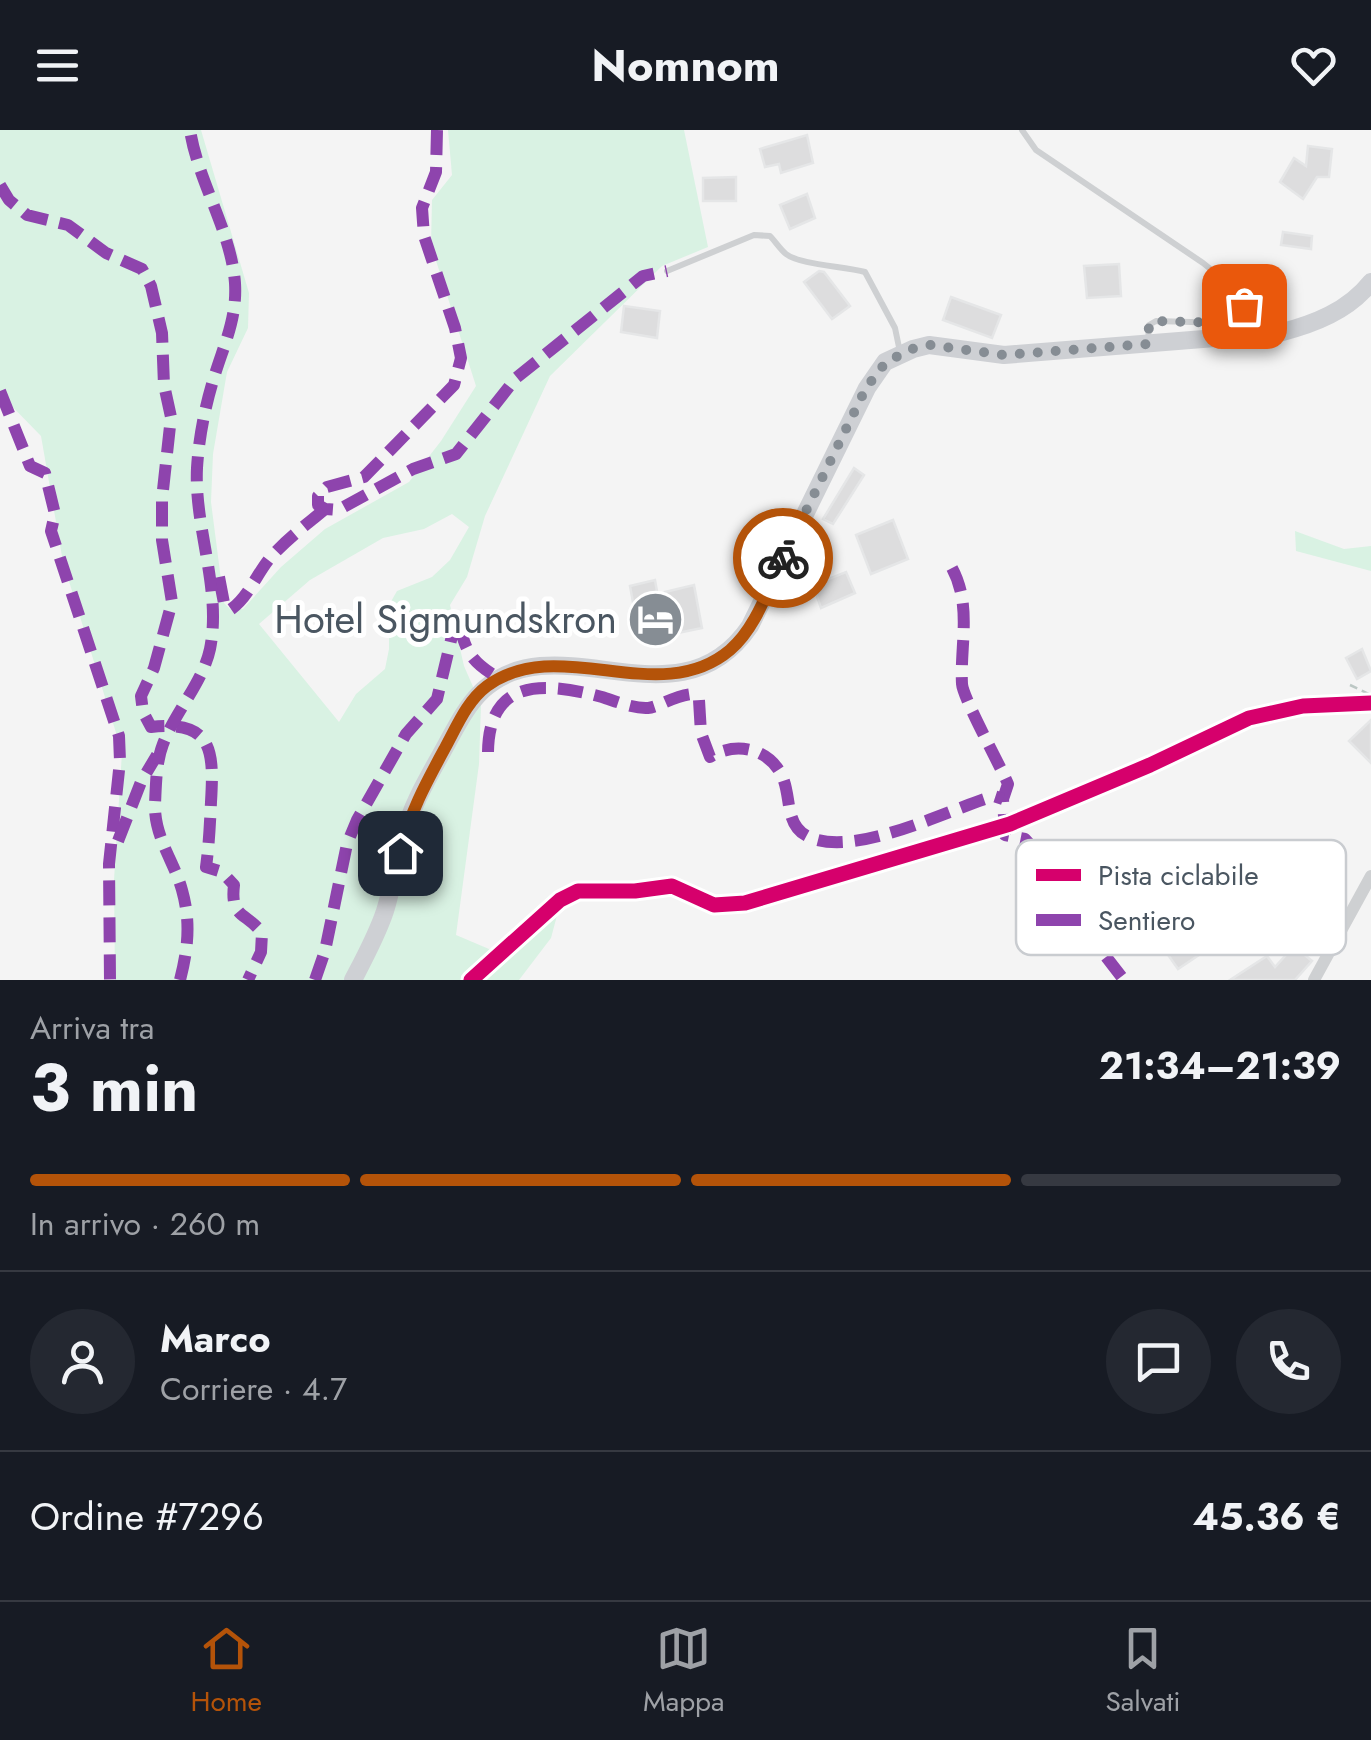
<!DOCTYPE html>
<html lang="it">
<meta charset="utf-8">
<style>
body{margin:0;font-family:Jost,sans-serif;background:#242831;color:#f1f3f6;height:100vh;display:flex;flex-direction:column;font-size:38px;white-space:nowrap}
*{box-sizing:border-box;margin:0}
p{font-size:32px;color:#9ea1a6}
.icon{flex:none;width:55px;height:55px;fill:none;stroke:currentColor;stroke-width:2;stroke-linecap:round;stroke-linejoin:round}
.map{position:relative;height:850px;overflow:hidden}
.side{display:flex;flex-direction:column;background:#171b24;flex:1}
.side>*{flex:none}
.pin{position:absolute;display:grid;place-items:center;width:85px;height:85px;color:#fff;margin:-42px;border-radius:20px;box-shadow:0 5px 15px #0006}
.courier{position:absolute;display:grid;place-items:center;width:100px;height:100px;margin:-50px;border:8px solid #b45309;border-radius:50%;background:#fff;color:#222;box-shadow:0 2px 12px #0007}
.head em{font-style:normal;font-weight:700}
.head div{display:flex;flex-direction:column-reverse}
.head{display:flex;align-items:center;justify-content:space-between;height:170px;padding:0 30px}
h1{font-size:65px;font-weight:700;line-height:75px}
.bar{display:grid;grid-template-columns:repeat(4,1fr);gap:15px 10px;align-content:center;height:120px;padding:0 30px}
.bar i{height:12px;border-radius:8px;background:#363941}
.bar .current{background:#b45309}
.bar p{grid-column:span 4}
.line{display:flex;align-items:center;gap:25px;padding:0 30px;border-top:2px solid #363941}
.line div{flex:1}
.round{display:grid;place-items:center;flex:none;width:105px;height:105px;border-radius:52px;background:#242831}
header{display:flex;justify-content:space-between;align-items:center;height:130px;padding:0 30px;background:#171b24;font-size:45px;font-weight:700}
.tabs{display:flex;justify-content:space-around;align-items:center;height:140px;border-top:2px solid #363941;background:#171b24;font-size:28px;color:#9ea1a6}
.tabs a{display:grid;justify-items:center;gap:5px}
.tabs .current{color:#b45309}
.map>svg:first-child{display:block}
.green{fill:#d9f2e3;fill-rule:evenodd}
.building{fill:#ddddde;stroke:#e5e6e7;stroke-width:2.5}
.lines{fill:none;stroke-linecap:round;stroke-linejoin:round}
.path{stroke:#bcc7c4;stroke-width:2.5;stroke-dasharray:8 5;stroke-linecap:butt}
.lane{stroke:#ced0d2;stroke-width:6}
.street{stroke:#ced0d2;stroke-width:12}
.secondary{stroke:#ced0d4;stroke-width:18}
.quiet{stroke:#8e44ad;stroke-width:12;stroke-dasharray:25 12;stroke-linecap:butt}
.cycleway-casing{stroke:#fff;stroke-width:21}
.cycleway{stroke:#d6006c;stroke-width:15}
.done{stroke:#868d94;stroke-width:10;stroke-dasharray:0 18}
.route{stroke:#b45309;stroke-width:12}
.labels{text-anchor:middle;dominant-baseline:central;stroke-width:10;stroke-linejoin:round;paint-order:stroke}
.poi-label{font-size:40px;fill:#4a5661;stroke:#fff;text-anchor:end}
.key{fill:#fff;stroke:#c9ccd0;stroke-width:2.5}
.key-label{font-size:28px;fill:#4a5661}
</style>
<header><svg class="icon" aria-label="menu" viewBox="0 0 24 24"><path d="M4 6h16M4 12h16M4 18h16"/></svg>Nomnom<svg class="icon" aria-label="heart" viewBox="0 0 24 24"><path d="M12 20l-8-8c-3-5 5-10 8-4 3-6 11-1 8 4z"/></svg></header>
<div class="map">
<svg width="1371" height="850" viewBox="0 0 1371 850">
<rect width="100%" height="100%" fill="#f4f4f4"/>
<g class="green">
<path d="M 0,0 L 201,0 L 249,163 L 248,198 L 227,242 L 213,324 L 211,372 L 224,473 L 230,479 L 243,479 L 281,437 L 325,399 L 409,352 L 441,311 L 476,256 L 431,115 L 432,70 L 452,45 L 448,0 L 684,0 L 708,117 L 662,136 L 550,246 L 485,386 L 467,447 L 450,475 L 464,536 L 481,575 L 479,634 L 456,805 L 489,819 L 503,816 L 563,763 L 551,808 L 519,850 L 115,850 L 114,750 L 122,622 L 63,432 L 41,306 L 0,264 ZM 452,384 L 469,397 L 450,430 L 432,447 L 397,461 L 389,475 L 389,519 L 385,539 L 356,564 L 339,592 L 259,494 L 310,450 L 383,408 L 424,399 Z"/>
<path d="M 1295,401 L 1344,419 L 1371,416 L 1371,441 L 1296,421 Z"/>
</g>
<g class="building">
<path d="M 807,5 L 813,33 L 781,43 L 779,34 L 765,37 L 760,19 Z"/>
<path d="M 1308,16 L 1332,19 L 1329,47 L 1317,47 L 1303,69 L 1280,52 L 1294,28 L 1306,36 Z"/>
<path d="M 736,47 L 736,71 L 703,71 L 703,48 Z"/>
<path d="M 807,64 L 815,88 L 790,99 L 780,75 Z"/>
<path d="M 1283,102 L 1312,106 L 1311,119 L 1281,115 Z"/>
<path d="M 1119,134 L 1121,166 L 1087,168 L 1084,136 Z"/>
<path d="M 819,141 L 824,142 L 850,176 L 832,189 L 804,152 Z"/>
<path d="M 951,167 L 1001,185 L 992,208 L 943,190 Z"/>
<path d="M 624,176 L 660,181 L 657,208 L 621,202 Z"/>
<path d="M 854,338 L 864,345 L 833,394 L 823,389 Z"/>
<path d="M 893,390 L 908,429 L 871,444 L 856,405 Z"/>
<path d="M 846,442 L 855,463 L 821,478 L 813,455 Z"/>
<path d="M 655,450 L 659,473 L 634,478 L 630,456 Z"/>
<path d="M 694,455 L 702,498 L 673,504 L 665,462 Z"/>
<path d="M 1362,519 L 1371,541 L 1357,549 L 1346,528 Z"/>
<path d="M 1371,590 L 1371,633 L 1349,611 Z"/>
<path d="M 1188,802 L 1202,823 L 1178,839 L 1164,819 Z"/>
<path d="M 1294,816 L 1312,831 L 1295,850 L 1230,850 L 1267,826 L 1275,837 Z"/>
</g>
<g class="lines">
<path class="path" d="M 1350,555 L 1371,565"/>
<g class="lane">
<path d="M 1022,0 L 1036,20 L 1203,133 L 1244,166 C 1245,180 1240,188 1226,193 L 1156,191 L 1149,195 L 1148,213"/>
<path d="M 667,141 L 754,105 L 770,106 C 775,111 780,119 786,124 C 800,135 844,136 865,142 L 895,198 L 900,222"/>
</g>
<path class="street" d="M 1314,850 L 1371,746"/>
<path class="secondary" d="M 353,850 C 365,827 377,805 385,781 C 394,752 397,721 408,692 C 417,665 432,641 445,617 C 456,597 466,576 483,560 C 559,491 679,601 750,496 L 867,258 L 885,232 L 913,219 L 929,215 L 1004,225 L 1279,203 C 1314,194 1348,181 1371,152"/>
<g class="quiet">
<path d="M 437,0 L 436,42 L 422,78 L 424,106 L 455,198 L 461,228 L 454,255 L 364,347 L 327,357 L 318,366 L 318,375 L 325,379 L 338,380 L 413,339 L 456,324 L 516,248 L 643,146 L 667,141"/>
<path d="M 0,55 L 9,70 L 27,85 L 68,95 L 106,123 L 142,139 L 151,156 L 162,203 L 164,255 L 171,287 L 162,369 L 162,410 L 172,472 L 154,538 L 141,566 L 143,582 L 151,597 C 213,590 214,621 211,672 C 210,693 209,715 206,737 L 222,742 L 234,755 C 230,788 246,782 262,803 L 261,822 L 248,850"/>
<path d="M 0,261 L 30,336 L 45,343 L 55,384 L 51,401 L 119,606 L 120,631 L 109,734 L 110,850"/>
<path d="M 952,438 C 972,475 960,515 962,554 C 963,568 1000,635 1008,654 L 1003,669 L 1005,705 L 1025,709 L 1034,719 L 1060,767 L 1124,850"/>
<path d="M 219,447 L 224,473 L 230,480 C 248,468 256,445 270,428 C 287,409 306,395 325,379"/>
<path d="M 488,622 C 489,547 545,552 602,567 C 615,571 634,579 648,578 C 659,577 673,566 692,564 L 699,570 L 701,603 L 710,627 C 735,611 769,618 782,646 C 792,667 784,696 809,707 C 855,728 947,680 994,666 L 1003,669"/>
<path d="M 118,711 L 141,652 L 157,625"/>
<path d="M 180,850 C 188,819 191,792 182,760 C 174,731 154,707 155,674 C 156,655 156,632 163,614 C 175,582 203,552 210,519 C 222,459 194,398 197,338 C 199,305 206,272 216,241 C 226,210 237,186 235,153 C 231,100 198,52 190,0"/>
<path d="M 315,850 L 325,821 L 347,714 L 357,690 L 406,604 L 437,569 L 457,485 C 465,520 468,530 500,549"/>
</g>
<defs>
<path id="cycleway" d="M 471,850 L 560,770 L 578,761 L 635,761 L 672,756 L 714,775 L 745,773 L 1010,694 L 1150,635 L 1249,588 L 1303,576 L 1371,573"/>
</defs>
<use href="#cycleway" class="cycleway-casing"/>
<use href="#cycleway" class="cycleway"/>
</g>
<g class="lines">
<path class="done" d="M 783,428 L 866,258 L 886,232 L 912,219 L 930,215 L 1004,225 L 1148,214 L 1149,195 L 1156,191 L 1226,193 L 1237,189 L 1244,176"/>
<path class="route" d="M 400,723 C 409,684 426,653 445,618 C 457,596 467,571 487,556 C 560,503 659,580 730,520 C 756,498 768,459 783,428"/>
</g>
<defs>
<symbol id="hotel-disc" viewBox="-11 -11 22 22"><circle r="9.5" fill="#868d94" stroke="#fff"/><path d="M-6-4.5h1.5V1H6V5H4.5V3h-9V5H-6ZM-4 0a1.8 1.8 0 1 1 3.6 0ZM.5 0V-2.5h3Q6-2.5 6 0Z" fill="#fff"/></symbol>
</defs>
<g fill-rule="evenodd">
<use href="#hotel-disc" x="624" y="458" width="63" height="63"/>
</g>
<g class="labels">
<g class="poi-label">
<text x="617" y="489">Hotel Sigmundskron</text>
</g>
</g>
<rect x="1016" y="710" width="330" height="115" rx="15" class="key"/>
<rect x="1036" y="739" width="45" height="12" fill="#d6006c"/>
<rect x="1036" y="784" width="45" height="12" fill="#8e44ad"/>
<g class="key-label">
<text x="1098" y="755">Pista ciclabile</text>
<text x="1098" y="800">Sentiero</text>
</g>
</svg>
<div class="pin" style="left:1244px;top:176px;background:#ea580c"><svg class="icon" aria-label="bag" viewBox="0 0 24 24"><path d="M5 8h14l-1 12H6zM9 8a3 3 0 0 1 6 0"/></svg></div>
<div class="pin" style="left:400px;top:723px;background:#1f2937"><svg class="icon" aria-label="home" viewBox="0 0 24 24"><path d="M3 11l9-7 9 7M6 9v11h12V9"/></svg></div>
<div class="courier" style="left:783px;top:428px"><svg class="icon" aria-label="bike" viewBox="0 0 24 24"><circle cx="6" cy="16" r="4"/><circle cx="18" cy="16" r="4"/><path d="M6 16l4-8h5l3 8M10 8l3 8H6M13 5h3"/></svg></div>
</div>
<section class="side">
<div class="head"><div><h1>3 min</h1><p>Arriva tra</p></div><em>21:34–21:39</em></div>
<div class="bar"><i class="current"></i><i class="current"></i><i class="current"></i><i></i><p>In arrivo · 260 m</p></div>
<div class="line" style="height:180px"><a class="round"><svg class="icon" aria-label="person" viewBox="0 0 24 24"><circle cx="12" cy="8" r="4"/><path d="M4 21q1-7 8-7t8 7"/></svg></a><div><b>Marco</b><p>Corriere · 4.7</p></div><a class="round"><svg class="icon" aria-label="chat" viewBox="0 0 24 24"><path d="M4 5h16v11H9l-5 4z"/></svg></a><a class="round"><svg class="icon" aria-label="phone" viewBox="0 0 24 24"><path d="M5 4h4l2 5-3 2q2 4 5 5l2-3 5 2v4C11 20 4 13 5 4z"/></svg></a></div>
<div class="line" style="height:130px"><div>Ordine #7296</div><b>45.36 €</b></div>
</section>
<nav class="tabs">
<a class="current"><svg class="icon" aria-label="home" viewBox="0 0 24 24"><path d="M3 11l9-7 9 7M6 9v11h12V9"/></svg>Home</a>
<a><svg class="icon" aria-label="map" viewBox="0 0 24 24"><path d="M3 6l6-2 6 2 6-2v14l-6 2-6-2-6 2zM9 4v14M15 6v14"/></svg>Mappa</a>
<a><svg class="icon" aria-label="saved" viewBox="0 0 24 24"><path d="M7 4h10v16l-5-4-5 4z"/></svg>Salvati</a>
</nav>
